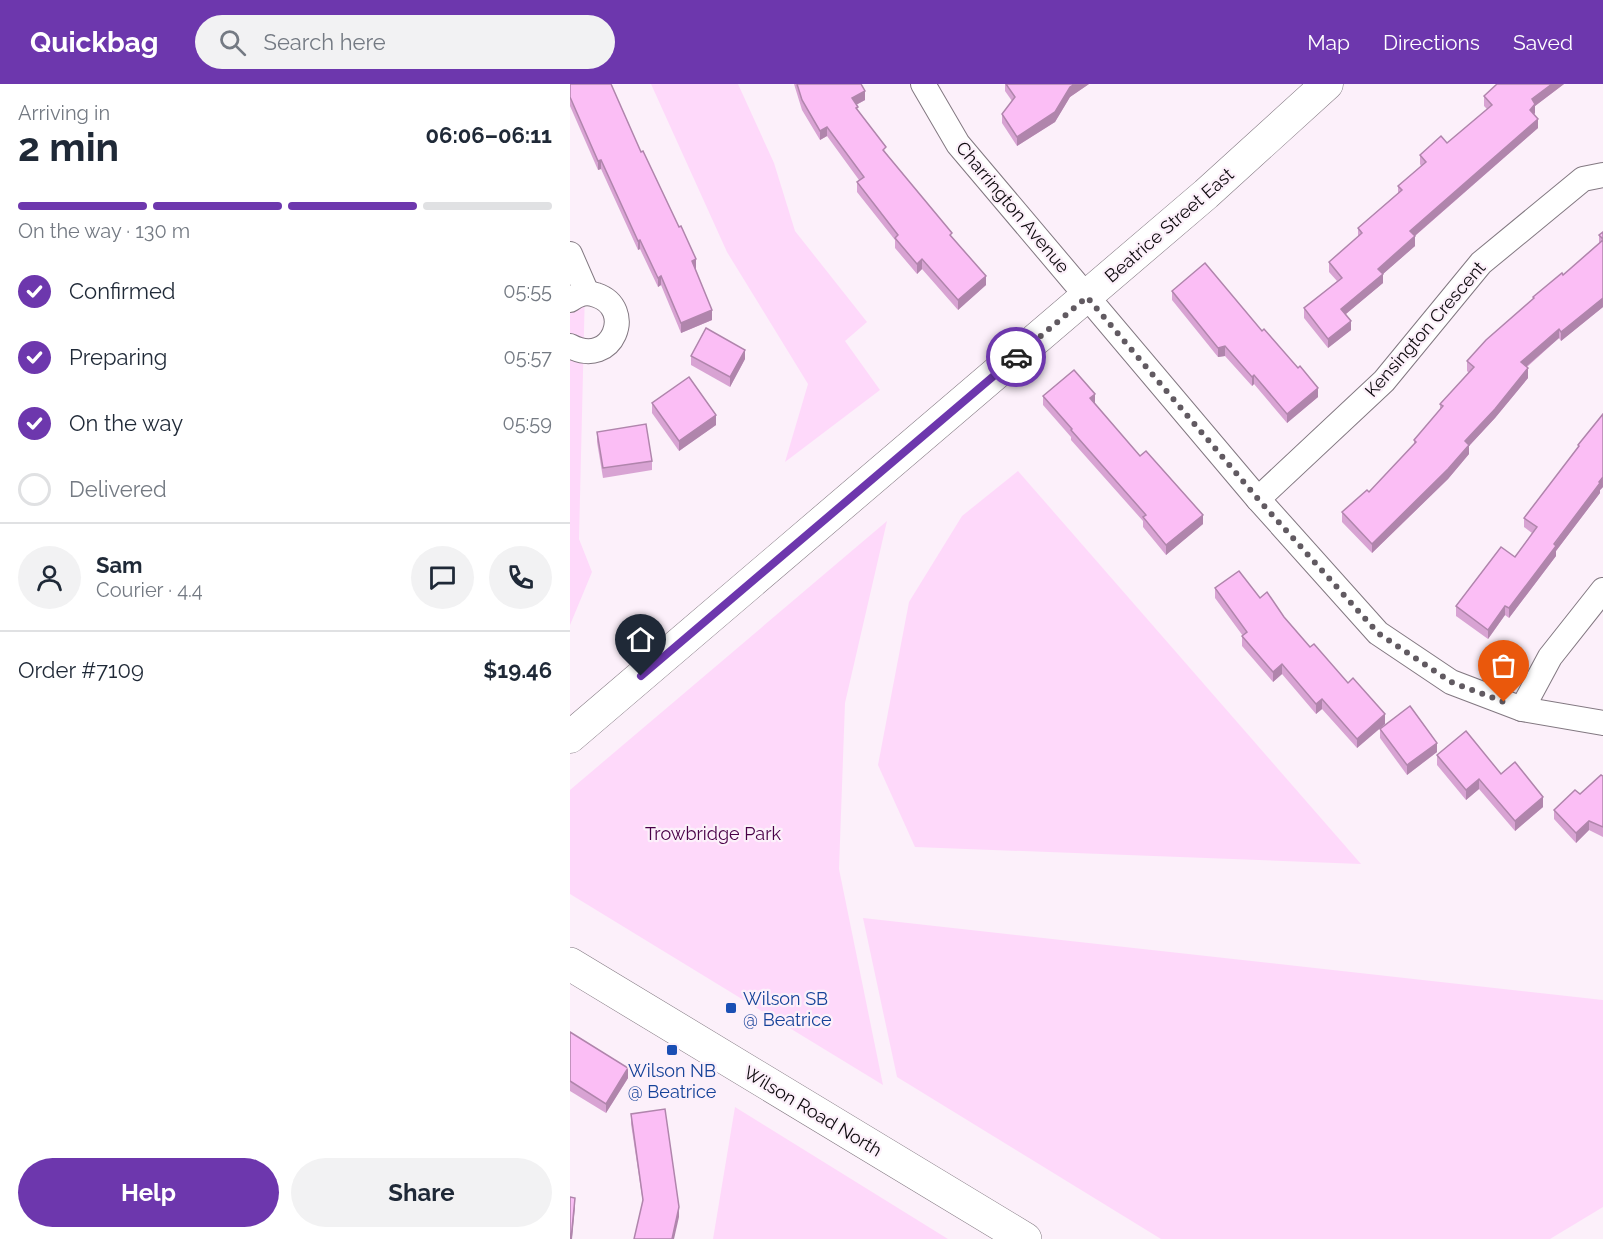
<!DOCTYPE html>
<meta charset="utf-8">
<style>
body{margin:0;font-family:Raleway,sans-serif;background:#f2f2f3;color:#1f2937;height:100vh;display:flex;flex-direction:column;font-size:22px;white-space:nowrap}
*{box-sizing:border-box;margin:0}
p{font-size:20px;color:#747a83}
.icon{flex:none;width:33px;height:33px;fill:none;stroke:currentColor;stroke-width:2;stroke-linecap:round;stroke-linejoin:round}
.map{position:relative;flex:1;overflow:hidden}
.sheet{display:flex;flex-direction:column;background:#fff;width:570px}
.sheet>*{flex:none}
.pin{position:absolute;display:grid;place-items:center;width:51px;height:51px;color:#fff;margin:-62px -26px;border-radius:50% 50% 50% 0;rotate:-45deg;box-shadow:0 0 6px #0007}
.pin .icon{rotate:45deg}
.courier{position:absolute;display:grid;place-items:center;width:60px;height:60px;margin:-30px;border:4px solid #6d37ad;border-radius:50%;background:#fff;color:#222;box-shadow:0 2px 8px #0007}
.summary em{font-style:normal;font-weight:700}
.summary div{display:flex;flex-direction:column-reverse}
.summary{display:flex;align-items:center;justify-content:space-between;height:102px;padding:0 18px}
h1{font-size:39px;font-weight:700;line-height:45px}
.bar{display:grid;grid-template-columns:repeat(4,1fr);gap:9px 6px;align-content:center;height:72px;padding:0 18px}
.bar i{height:8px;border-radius:4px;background:#e0e1e3}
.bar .on{background:#6d37ad}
.bar p{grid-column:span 4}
.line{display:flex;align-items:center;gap:15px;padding:0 18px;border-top:2px solid #e0e1e3}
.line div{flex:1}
.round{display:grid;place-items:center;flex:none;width:63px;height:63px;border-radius:32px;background:#f2f2f3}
ol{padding:0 18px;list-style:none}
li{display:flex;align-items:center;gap:18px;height:66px}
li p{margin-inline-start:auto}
li .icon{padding:6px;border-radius:50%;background:#6d37ad;color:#fff;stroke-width:4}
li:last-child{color:#747a83}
li i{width:33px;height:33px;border:3px solid #e0e1e3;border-radius:50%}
.primary-button{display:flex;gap:12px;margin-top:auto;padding:12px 18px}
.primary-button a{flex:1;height:69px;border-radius:36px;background:#6d37ad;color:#fff;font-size:24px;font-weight:700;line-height:69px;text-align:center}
.primary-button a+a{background:#f2f2f3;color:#1f2937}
header{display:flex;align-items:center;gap:36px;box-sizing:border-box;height:84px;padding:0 30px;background:#6d37ad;color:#fff}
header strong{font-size:28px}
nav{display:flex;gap:33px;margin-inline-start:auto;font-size:21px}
.search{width:420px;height:54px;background:#f2f2f3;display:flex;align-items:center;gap:15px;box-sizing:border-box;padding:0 21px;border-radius:33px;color:#747a83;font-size:22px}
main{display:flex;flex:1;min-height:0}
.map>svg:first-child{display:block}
.green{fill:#fed9fa}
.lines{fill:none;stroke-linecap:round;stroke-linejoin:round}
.minor-casing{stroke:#827881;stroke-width:26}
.tertiary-casing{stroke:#827881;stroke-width:33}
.secondary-casing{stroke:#827881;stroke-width:34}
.minor{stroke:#fff;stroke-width:24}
.tertiary{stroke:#fff;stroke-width:32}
.secondary{stroke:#fff;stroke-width:33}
.wall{fill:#d8a3d3}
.shaded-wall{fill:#b085ac}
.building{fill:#fbbef5;stroke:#b085ac;stroke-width:1.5}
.done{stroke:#615a61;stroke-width:6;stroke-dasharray:0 10.8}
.route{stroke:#6d37ad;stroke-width:8}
.transit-dot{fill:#1a4fb4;stroke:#fcf0fa;stroke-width:2}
.labels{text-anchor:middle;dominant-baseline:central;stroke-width:4.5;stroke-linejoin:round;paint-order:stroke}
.street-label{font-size:18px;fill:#0e0a0e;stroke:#fcf0fa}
.park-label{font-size:18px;fill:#490047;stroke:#fcf0fa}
.transit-label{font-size:18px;fill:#164399;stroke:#fcf0fa;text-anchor:start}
</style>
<header>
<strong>Quickbag</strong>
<div class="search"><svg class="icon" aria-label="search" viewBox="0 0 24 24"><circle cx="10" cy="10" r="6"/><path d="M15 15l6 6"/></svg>Search here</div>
<nav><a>Map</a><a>Directions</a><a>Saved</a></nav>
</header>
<main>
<section class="sheet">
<div class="summary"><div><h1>2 min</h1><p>Arriving in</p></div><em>06:06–06:11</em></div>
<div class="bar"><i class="on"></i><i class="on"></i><i class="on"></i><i></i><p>On the way · 130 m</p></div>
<ol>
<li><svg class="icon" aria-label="check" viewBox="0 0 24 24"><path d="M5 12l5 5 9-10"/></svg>Confirmed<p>05:55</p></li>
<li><svg class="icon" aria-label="check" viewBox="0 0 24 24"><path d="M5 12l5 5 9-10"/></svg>Preparing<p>05:57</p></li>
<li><svg class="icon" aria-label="check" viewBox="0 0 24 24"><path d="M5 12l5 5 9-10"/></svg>On the way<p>05:59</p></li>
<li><i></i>Delivered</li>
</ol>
<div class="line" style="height:108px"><a class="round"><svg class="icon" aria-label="person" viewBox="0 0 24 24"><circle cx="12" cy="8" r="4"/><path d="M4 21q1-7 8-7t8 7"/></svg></a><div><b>Sam</b><p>Courier · 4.4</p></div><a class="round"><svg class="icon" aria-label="chat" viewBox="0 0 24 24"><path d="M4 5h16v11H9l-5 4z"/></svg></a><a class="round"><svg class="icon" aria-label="phone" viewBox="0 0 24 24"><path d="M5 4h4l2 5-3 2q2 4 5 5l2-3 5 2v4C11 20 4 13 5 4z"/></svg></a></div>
<div class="line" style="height:78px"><div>Order #7109</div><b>$19.46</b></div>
<div class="primary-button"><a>Help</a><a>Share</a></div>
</section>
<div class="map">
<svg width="1033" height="1155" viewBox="0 0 1033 1155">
<rect width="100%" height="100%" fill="#fcf0fa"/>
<g class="green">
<path d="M 81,0 L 168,0 L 204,79 L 225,147 L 297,238 L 275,257 L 310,306 L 215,378 L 238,300 L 157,168 Z"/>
<path d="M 0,172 L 15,205 L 9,455 L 22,488 L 0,541 Z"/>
<path d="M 448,387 L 791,780 L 345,763 L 308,681 L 339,518 L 392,432 Z"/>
<path d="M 317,437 L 275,619 L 269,785 L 313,1001 L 0,810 L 0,706 Z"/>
<path d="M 293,834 L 1033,916 L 1033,1123 L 980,1155 L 591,1155 L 327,993 Z"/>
<path d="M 165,1023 L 378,1155 L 143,1155 Z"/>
</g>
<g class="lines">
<defs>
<g id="minor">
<path d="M 353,0 L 388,60 L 688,415 L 808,549 L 881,598 L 952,625 L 1033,639"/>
<path d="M 0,170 L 17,209"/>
<path d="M 0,216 C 8,210 16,207 26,211 C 66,224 43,285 0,262"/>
<path d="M 688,415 L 814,297 L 911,179 L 1013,95 L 1033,91"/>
<path d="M 952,625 L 980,573 L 1033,506"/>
</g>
<path id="tertiary" d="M 0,653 L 636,110 L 757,0"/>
<path id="secondary" d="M 0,880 L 455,1155"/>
</defs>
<use href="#minor" class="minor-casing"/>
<use href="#tertiary" class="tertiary-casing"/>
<use href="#secondary" class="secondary-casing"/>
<use href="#minor" class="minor"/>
<use href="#tertiary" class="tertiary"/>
<use href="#secondary" class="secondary"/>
</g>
<g class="wall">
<path d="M 0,0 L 71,68 L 126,185 L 125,185 L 142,236 L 111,249 L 91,201 L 88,203 L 70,165 L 68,166 L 31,85 L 28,86 L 0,22 Z"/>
<path d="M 224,0 L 291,0 L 295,16 L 286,21 L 288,26 L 316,69 L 382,153 L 416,201 L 388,226 L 352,185 L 347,190 L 325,164 L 325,156 L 287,108 L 287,98 L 289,96 L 257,52 L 250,56 L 232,26 Z"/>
<path d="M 435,0 L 519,0 L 500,13 L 485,38 L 447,62 L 432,39 L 432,30 L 442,17 L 435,7 Z"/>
<path d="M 927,0 L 994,0 L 965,22 L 965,29 L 964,31 L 968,44 L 845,152 L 845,162 L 813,190 L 813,199 L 776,230 L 781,246 L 758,264 L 734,234 L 734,224 L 767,197 L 759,188 L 759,178 L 788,153 L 788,144 L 828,109 L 828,102 L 851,82 L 850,80 L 850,71 L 877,59 L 917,25 L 914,22 L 914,12 Z"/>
<path d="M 1033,148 L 1033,223 L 991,257 L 989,254 L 957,283 L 958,294 L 925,334 L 899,362 L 899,370 L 878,395 L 802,469 L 772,438 L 772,428 L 799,408 L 844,361 L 844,356 L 870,326 L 870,320 L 899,289 L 897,287 L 897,277 L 963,215 L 963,213 L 993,191 L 1029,159 L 1029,151 Z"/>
<path d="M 602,207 L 692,247 L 728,284 L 748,313 L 717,339 L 684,300 L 682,302 L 655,272 L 648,273 L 602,216 Z"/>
<path d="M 121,272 L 175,275 L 160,303 L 121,281 Z"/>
<path d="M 473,312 L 525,320 L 570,372 L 633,440 L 596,471 L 573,443 L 573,437 L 501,356 L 501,353 L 473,321 Z"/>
<path d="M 82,319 L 146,341 L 109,367 L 82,329 Z"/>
<path d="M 1033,330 L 1033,403 L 1030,406 L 1030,409 L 986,467 L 986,472 L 939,534 L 935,531 L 918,555 L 886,532 L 886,522 L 945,473 L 962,449 L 954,443 L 954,434 L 1008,364 L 1008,361 Z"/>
<path d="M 27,348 L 82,377 L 82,386 L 33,394 L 27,358 Z"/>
<path d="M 645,504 L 690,514 L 714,533 L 740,563 L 815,640 L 787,664 L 752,625 L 746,630 L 712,590 L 703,598 L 672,562 L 672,552 L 673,552 L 645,514 Z"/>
<path d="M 810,645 L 867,668 L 837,691 L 810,654 Z"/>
<path d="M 867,671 L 931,690 L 973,723 L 945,747 L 909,705 L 896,716 L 867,681 Z"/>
<path d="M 1033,692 L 1033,753 L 1019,746 L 1006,759 L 984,735 L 984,726 L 1010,710 Z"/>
<path d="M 0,948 L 58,994 L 36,1029 L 0,1007 Z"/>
<path d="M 61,1030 L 109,1133 L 73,1119 L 61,1040 Z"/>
</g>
<g class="shaded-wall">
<path d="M 505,0 L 519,0 L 500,13 L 485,38 L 447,62 L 447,53 L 500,3 Z"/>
<path d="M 982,0 L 994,0 L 965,22 L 965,29 L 960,35 L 960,26 L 962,15 Z"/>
<path d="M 295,7 L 295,16 L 282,23 L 282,14 Z"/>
<path d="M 968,35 L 968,44 L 840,156 L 840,147 Z"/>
<path d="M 257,43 L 257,52 L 250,56 L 250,47 Z"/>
<path d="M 31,76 L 31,85 L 28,86 L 28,77 Z"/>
<path d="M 845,152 L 845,162 L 813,190 L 813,199 L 771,234 L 771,225 L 808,185 Z"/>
<path d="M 70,156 L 70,165 L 68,166 L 68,157 Z"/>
<path d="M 126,175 L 126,185 L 122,187 L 122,177 Z"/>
<path d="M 352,175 L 352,185 L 347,190 L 347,180 Z"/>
<path d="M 91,192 L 91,201 L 88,203 L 88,194 Z"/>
<path d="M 416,192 L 416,201 L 388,226 L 388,216 Z"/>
<path d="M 1033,214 L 1033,223 L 991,257 L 991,248 Z"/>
<path d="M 142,226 L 142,236 L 111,249 L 111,239 Z"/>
<path d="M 781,237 L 781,246 L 758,264 L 758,255 Z"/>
<path d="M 989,245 L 989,254 L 951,287 L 951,278 Z"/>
<path d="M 655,262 L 655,272 L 648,273 L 648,264 Z"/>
<path d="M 175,266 L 175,275 L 160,303 L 160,293 Z"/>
<path d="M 958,284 L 958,294 L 925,334 L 899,362 L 899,370 L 878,395 L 802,469 L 802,460 L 895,357 Z"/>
<path d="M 684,291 L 684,300 L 682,302 L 682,293 Z"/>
<path d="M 748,304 L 748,313 L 717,339 L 717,330 Z"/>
<path d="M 525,310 L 525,320 L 520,314 Z"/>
<path d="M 146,331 L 146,341 L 109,367 L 109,357 Z"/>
<path d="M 1033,393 L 1033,403 L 1030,406 L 1030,409 L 986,467 L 986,472 L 939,534 L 939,524 Z"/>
<path d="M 633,431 L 633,440 L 596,471 L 596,461 Z"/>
<path d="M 935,522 L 935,531 L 918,555 L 918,546 Z"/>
<path d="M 712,580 L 712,590 L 703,598 L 703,588 Z"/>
<path d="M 752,615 L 752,625 L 746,630 L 746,620 Z"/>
<path d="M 815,630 L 815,640 L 787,664 L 787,655 Z"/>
<path d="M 867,659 L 867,668 L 837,691 L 837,681 Z"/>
<path d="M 909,695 L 909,705 L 896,716 L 896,706 Z"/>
<path d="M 973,713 L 973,723 L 945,747 L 945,737 Z"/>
<path d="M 1019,737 L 1019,746 L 1006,759 L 1006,749 Z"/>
<path d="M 58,984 L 58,994 L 36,1029 L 36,1020 Z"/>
<path d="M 5,1114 L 5,1123 L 2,1155 L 1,1155 Z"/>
<path d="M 109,1123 L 109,1133 L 104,1155 L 102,1155 Z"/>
</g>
<g class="building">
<path d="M 0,0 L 41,0 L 71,68 L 73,67 L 109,143 L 111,142 L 126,175 L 122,177 L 142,226 L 111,239 L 91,192 L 88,194 L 70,156 L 68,157 L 31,76 L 28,77 L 0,13 Z"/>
<path d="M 227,0 L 291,0 L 295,7 L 282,14 L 288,23 L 286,24 L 316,63 L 313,66 L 382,149 L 380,151 L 416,192 L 388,216 L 352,175 L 347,180 L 325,154 L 328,151 L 287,98 L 294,93 L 257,43 L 250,47 L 232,16 Z"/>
<path d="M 436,0 L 505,0 L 500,3 L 485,28 L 447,53 L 432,30 L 445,13 Z"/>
<path d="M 927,0 L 982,0 L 962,15 L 965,20 L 960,26 L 968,35 L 840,147 L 845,152 L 808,185 L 813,190 L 771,225 L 781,237 L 758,255 L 734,224 L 772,194 L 759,178 L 792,149 L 788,144 L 832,106 L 828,102 L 856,78 L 850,71 L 871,52 L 877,59 L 922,21 L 914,12 Z"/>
<path d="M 1033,148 L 1033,155 L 1029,151 Z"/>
<path d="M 1033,156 L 1033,214 L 991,248 L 989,245 L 951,278 L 958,284 L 925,325 L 895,357 L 899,361 L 878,385 L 802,460 L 772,428 L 797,406 L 799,408 L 846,358 L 844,356 L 873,322 L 870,320 L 904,283 L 897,277 L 916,256 L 964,214 L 963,213 L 992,189 L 993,191 Z"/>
<path d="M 635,179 L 692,247 L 694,245 L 728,284 L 730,282 L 748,304 L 717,330 L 684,291 L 682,293 L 655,262 L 648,264 L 602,207 Z"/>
<path d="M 136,244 L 175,266 L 160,293 L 121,272 Z"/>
<path d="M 504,286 L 525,310 L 520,314 L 570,372 L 576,367 L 633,431 L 596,461 L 573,433 L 576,431 L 501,346 L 502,345 L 473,312 Z"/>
<path d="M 119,293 L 146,331 L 109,357 L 82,319 Z"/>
<path d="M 1033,330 L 1033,393 L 1029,398 L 1030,399 L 984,460 L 986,462 L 939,524 L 935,522 L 918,546 L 886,522 L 931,463 L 945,473 L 967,443 L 954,434 L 1009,362 L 1008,361 Z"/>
<path d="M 76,340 L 82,377 L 33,384 L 27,348 Z"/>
<path d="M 669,487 L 690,514 L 697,508 L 714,533 L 740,563 L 744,560 L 778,599 L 783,594 L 815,630 L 787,655 L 752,615 L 746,620 L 712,580 L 703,588 L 672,552 L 677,548 L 645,504 Z"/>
<path d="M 840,622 L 867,659 L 837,681 L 810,645 Z"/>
<path d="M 896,647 L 931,690 L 945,678 L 973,713 L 945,737 L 909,695 L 896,706 L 867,671 Z"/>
<path d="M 1031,691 L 1033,692 L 1033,743 L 1019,737 L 1006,749 L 984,726 L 1005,706 L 1010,710 Z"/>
<path d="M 0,948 L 58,984 L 36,1020 L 0,997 Z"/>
<path d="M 95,1025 L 109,1123 L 102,1155 L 64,1155 L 73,1116 L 61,1030 Z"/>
<path d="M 0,1113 L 5,1114 L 1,1155 L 0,1155 Z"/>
</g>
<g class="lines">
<path class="done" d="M 446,273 L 517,213 L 688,415 L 808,549 L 881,598 L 934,618"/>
<path class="route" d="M 71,592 L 446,273"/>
</g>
<g class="transit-dot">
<rect x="155" y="918" width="12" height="12" rx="3"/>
<rect x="96" y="960" width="12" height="12" rx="3"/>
</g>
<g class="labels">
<g class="street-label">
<text transform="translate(443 123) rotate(50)">Charrington Avenue</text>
<text transform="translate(599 141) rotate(-41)">Beatrice Street East</text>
<text transform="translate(855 245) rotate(-49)">Kensington Crescent</text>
<text transform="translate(243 1027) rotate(31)">Wilson Road North</text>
</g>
<g class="park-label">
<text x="143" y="749">Trowbridge Park</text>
</g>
<g class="transit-label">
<text x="173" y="914">Wilson SB<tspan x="173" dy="21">@ Beatrice</tspan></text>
<text x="102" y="986" text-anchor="middle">Wilson NB<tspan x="102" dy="21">@ Beatrice</tspan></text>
</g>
</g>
</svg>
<div class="pin" style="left:934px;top:618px;background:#ea580c"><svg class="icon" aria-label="bag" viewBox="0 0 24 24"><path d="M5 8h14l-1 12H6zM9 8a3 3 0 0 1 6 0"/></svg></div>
<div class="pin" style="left:71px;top:592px;background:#1f2937"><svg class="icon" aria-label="home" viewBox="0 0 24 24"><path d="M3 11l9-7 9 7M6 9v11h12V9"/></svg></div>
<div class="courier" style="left:446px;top:273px"><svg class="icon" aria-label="car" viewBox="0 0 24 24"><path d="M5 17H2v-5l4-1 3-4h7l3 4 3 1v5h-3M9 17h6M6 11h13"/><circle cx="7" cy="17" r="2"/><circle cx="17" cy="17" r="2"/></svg></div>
</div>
</main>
